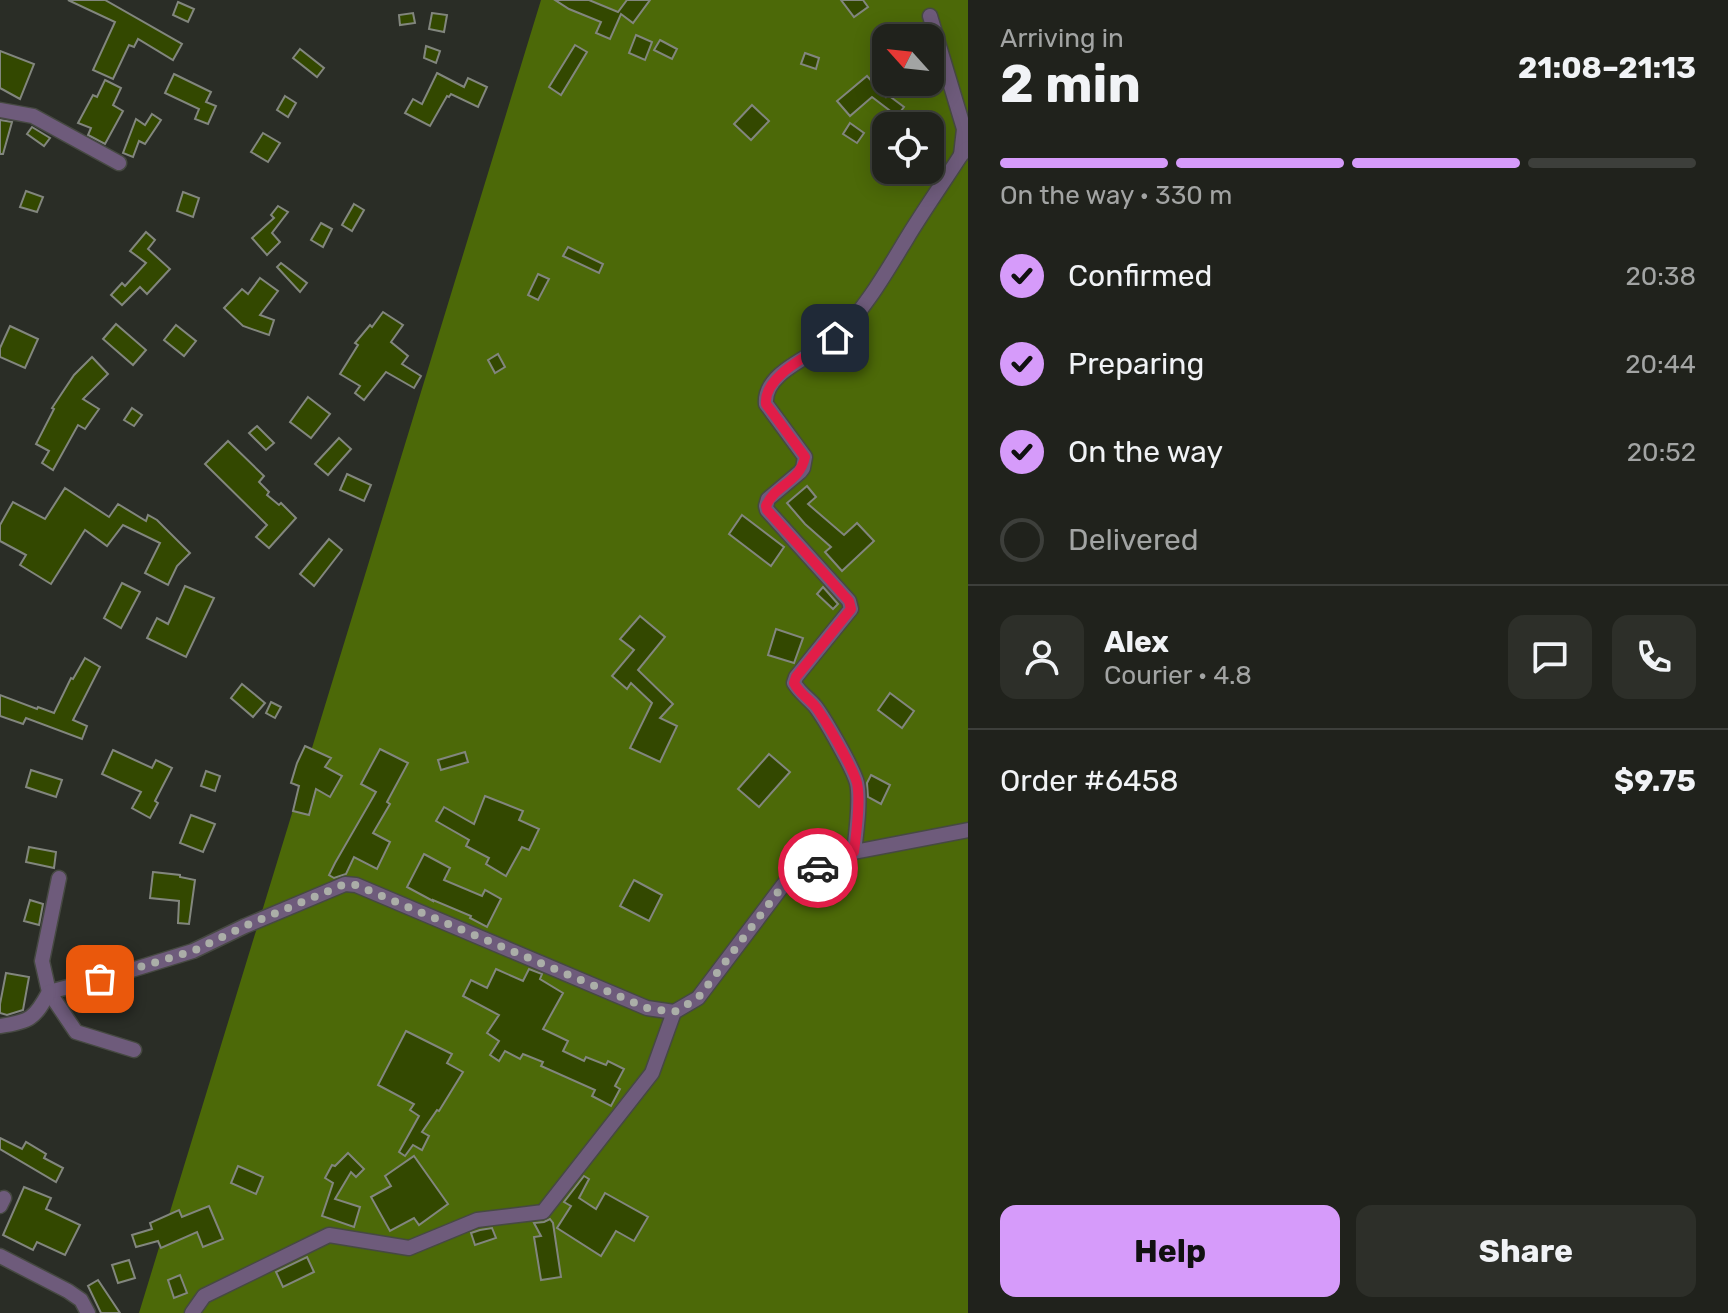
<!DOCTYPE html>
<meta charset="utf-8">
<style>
body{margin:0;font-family:Rubik,sans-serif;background:#2d2f29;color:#f1f3f6;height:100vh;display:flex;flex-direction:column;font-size:30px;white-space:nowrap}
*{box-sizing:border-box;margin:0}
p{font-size:26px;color:#a2a4a3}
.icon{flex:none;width:44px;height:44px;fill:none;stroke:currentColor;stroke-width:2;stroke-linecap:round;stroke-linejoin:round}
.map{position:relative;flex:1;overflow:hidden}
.side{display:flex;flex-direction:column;background:#20221c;width:760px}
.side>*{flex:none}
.needle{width:52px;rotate:297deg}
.buttons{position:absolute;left:872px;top:24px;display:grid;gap:16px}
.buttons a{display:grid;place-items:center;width:72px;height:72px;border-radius:16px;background:#20221c;box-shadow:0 4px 20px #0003,0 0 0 2px #3d3f3b;font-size:40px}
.pin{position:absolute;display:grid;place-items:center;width:68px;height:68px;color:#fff;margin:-34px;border-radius:16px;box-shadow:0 4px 12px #0006}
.courier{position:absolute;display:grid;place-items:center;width:80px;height:80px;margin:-40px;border:6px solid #e11d48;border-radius:50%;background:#fff;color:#222;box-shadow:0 2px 10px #0007}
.overview em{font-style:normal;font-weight:700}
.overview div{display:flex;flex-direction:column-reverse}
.overview{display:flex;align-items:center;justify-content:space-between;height:136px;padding:0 32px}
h1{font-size:52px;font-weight:700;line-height:60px}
.bar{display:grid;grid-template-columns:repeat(4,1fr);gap:12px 8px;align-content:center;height:96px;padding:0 32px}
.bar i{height:10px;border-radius:6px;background:#3d3f3b}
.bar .active{background:#d69bfa}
.bar p{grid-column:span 4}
.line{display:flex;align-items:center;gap:20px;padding:0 32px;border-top:2px solid #3d3f3b}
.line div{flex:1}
.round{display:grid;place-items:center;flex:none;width:84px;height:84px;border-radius:16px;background:#2d2f29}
ol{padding:0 32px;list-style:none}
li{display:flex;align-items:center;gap:24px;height:88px}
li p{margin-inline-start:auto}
li .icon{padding:8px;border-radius:50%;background:#d69bfa;color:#111;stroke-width:4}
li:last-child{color:#a2a4a3}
li i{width:44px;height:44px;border:4px solid #3d3f3b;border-radius:50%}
.cta{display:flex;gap:16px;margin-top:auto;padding:16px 32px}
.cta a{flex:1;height:92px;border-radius:16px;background:#d69bfa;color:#111;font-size:32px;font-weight:700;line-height:92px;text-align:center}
.cta a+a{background:#2d2f29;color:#f1f3f6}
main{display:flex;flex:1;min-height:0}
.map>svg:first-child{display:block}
.forest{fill:#4c6908;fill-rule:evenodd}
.building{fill:#334800;stroke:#82867e;stroke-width:2}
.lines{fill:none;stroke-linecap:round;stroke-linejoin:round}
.minor-casing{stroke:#464942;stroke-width:17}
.minor{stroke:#6e5b7b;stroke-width:14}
.done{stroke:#abaea8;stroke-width:8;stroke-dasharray:0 14.4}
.route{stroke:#e11d48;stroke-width:10}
</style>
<main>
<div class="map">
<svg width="968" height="1313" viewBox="0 0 968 1313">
<rect width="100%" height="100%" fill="#2a2d26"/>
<path class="forest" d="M 541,0 L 968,0 L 968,1313 L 139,1313 ZM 886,38 L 930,38 L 930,82 L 886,82 ZM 886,126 L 930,126 L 930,170 L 886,170 Z"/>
<g class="building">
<path d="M 68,0 L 105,0 L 182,44 L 173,60 L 138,39 L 134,47 L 129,45 L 113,79 L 93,70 L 115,22 Z"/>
<path d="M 555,0 L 589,0 L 618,12 L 627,0 L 650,0 L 633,23 L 621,14 L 610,39 L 596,33 L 601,22 L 569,9 Z"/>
<path d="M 841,0 L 863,0 L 868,7 L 854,17 Z"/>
<path d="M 178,2 L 194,9 L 188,22 L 173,15 Z"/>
<path d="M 413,13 L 415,23 L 400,25 L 399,15 Z"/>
<path d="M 432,13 L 447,15 L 444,32 L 429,29 Z"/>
<path d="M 636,35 L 652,42 L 645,60 L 629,53 Z"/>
<path d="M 660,40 L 677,49 L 672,59 L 654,50 Z"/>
<path d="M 575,45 L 587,52 L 561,95 L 549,87 Z"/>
<path d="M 426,46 L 440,51 L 436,63 L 424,58 Z"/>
<path d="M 300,49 L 324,68 L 317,77 L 293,58 Z"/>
<path d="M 0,51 L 34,64 L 20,99 L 0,88 Z"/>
<path d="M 805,53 L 819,58 L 816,69 L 801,64 Z"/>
<path d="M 437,73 L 464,87 L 468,78 L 487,87 L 478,107 L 451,94 L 449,97 L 447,96 L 430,126 L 405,113 L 413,99 L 422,104 Z"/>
<path d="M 174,74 L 211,92 L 206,102 L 216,106 L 208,124 L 195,119 L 199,109 L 165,93 Z"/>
<path d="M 867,76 L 886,97 L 888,95 L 904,107 L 897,116 L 872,97 L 850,116 L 837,101 Z"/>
<path d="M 105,80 L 121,88 L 113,105 L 123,111 L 105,144 L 88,135 L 91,128 L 78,123 L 93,95 L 97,97 Z"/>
<path d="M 285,96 L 296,103 L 288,117 L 277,110 Z"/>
<path d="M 752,105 L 769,121 L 751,140 L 734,124 Z"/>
<path d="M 152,114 L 161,120 L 145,144 L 139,141 L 133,157 L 123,153 L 136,119 L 145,125 Z"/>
<path d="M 0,120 L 12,122 L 3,154 L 0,154 Z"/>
<path d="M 850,123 L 864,133 L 857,143 L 843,134 Z"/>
<path d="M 32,127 L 50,138 L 44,146 L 27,134 Z"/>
<path d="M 263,133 L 280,143 L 268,162 L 251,152 Z"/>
<path d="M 26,191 L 43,197 L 37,212 L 20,207 Z"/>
<path d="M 183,192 L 199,198 L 193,217 L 177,211 Z"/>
<path d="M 354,204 L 364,210 L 352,231 L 342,225 Z"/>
<path d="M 278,206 L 288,212 L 272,233 L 280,242 L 267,255 L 252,238 L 274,218 L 271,215 Z"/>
<path d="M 321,223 L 332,229 L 323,247 L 311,240 Z"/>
<path d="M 146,232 L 155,240 L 148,249 L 170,269 L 147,294 L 140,287 L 122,305 L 111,295 L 122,283 L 125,286 L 146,263 L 130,251 Z"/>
<path d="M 568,247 L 603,264 L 599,273 L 563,256 Z"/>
<path d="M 281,263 L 307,283 L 300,292 L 277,267 Z"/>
<path d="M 538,274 L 549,279 L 538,300 L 528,295 Z"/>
<path d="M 260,278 L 278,291 L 260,315 L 274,320 L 269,335 L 243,326 L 224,308 L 242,289 L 248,294 Z"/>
<path d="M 383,312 L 403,325 L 391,342 L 408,356 L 402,364 L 421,376 L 414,388 L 386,372 L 364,400 L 355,393 L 360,386 L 340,374 L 358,345 L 355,343 L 370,325 L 372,327 Z"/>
<path d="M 116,324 L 146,350 L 133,365 L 103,339 Z"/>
<path d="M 176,325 L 196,341 L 184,356 L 164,340 Z"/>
<path d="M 10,326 L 38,339 L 25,368 L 0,357 L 0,348 Z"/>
<path d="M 498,354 L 505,367 L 495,373 L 488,360 Z"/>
<path d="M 92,357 L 108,374 L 83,399 L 99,409 L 85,429 L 78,425 L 53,470 L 42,463 L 49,451 L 36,444 L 54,409 L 52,408 L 74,375 Z"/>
<path d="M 308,397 L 330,414 L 311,438 L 290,422 Z"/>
<path d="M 132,408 L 142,415 L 134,426 L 124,420 Z"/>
<path d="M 257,426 L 274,443 L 266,450 L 249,433 Z"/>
<path d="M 339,438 L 351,449 L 328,475 L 315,464 Z"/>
<path d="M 228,441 L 264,476 L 259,482 L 269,492 L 267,495 L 279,505 L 281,503 L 296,518 L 269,548 L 256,537 L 267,525 L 205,464 Z"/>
<path d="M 347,474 L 371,485 L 364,501 L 340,490 Z"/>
<path d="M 807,486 L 816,497 L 808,504 L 844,535 L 857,523 L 874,541 L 842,571 L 825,552 L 831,547 L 805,524 L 787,503 Z"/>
<path d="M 65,488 L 109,517 L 118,504 L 146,521 L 148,515 L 157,520 L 190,553 L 177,566 L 168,585 L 145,573 L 160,543 L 123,525 L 107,546 L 85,530 L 51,584 L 20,565 L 26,555 L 0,541 L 0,525 L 13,502 L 45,519 Z"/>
<path d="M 742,515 L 784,547 L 771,566 L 729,534 Z"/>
<path d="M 329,539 L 342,550 L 314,586 L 300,574 Z"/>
<path d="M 122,583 L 140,592 L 121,628 L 104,618 Z"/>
<path d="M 185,586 L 214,598 L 186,657 L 147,638 L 157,618 L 168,624 Z"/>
<path d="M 823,587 L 838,604 L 833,609 L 817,594 Z"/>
<path d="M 640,616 L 665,637 L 638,670 L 673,704 L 660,718 L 677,726 L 660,762 L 630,748 L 652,703 L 631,683 L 627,689 L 612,676 L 634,650 L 620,639 Z"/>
<path d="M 776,629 L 803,638 L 794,663 L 768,655 Z"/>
<path d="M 85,658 L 100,667 L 73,720 L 87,726 L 82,739 L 26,718 L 23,724 L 0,716 L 0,695 L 37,709 L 38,707 L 54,713 L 71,678 L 73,679 Z"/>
<path d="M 242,684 L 265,703 L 253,717 L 231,698 Z"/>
<path d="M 890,693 L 914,711 L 902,728 L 878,710 Z"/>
<path d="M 271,702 L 281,707 L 275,718 L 266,713 Z"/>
<path d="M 305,746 L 331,758 L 325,767 L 342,776 L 330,797 L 316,789 L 309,815 L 293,811 L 299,786 L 291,783 L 297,763 Z"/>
<path d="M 380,749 L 408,763 L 387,802 L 390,804 L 373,833 L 390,842 L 377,869 L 354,857 L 346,874 L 334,878 L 329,875 L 335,863 L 376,792 L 361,784 Z"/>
<path d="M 113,750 L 152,768 L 156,760 L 172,768 L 155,801 L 158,803 L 150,818 L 132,808 L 141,792 L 102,774 Z"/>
<path d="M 465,752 L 468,762 L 441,770 L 438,760 Z"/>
<path d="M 769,754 L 790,772 L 759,807 L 738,789 Z"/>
<path d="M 31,770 L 62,780 L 56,797 L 26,787 Z"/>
<path d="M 206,771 L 220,776 L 215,791 L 201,786 Z"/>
<path d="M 871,775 L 890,785 L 881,804 L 868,797 L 867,783 Z"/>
<path d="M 485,796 L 523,811 L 519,820 L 539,829 L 529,850 L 522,847 L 506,876 L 486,864 L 489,858 L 466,846 L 469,840 L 436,821 L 444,807 L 474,824 Z"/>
<path d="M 191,815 L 215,824 L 203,852 L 180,843 Z"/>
<path d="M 29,847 L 56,852 L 54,868 L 26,862 Z"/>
<path d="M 424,854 L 450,868 L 444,880 L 482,896 L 485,890 L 501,899 L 487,927 L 470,918 L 471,916 L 433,900 L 433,901 L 407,887 Z"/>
<path d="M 153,872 L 180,875 L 180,877 L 195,880 L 189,924 L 178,923 L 179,901 L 150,898 Z"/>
<path d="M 634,880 L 662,895 L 649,921 L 620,906 Z"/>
<path d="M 30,900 L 43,904 L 39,925 L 24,921 Z"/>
<path d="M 496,969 L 523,981 L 529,969 L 542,974 L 540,979 L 563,993 L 543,1029 L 568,1041 L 563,1051 L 584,1061 L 586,1057 L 606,1065 L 608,1061 L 624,1069 L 615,1086 L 620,1089 L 611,1106 L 592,1096 L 595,1090 L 541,1066 L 543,1062 L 523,1054 L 520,1059 L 505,1051 L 499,1061 L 490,1055 L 499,1041 L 487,1033 L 499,1015 L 463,996 L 471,980 L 487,988 Z"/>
<path d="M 6,973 L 29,977 L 23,1010 L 7,1015 L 0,1013 L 0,1004 Z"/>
<path d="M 406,1031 L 452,1054 L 447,1063 L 463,1072 L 439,1111 L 437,1110 L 422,1132 L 429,1136 L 422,1150 L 413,1145 L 405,1156 L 399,1152 L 419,1116 L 410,1110 L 414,1104 L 378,1085 Z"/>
<path d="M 0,1138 L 22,1149 L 26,1142 L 46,1154 L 44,1158 L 63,1168 L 56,1182 L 0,1149 Z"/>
<path d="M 348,1153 L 364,1169 L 356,1177 L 351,1172 L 335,1199 L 360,1207 L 354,1227 L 322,1216 L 333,1183 L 325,1178 L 332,1165 L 335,1166 Z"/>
<path d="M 414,1156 L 448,1204 L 419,1225 L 414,1218 L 390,1231 L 371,1197 L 391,1186 L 385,1176 Z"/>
<path d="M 238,1166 L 263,1177 L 256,1194 L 231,1183 Z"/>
<path d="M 584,1176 L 589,1179 L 579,1198 L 596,1209 L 605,1193 L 648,1217 L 634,1241 L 616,1231 L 601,1256 L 557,1228 L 571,1206 L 564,1202 Z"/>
<path d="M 24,1187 L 51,1198 L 46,1209 L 80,1225 L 65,1255 L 37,1242 L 33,1250 L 3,1235 Z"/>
<path d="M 209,1206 L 223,1239 L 203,1247 L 197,1232 L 161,1248 L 158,1241 L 136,1247 L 132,1235 L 152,1229 L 150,1223 L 179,1210 L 182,1217 Z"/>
<path d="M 550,1219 L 553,1223 L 561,1277 L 541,1280 L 534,1237 L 541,1236 L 534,1223 L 544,1222 Z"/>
<path d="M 492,1228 L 496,1238 L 475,1245 L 471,1233 L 480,1230 Z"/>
<path d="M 307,1257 L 314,1272 L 283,1287 L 276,1272 Z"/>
<path d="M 129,1260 L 135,1278 L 118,1283 L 112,1265 Z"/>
<path d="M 180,1275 L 187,1293 L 174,1298 L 168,1280 Z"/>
<path d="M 98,1280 L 120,1313 L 101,1313 L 88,1286 Z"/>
</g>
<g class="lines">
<defs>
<g id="minor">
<path d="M 930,16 L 964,129 L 961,155"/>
<path d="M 0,110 L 33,116 L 119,163"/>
<path d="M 854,852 C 856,834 861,801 857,783 C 853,768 825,719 815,706 C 808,698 800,693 794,683 L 796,677 L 851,609 L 849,601 L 767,510 L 766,506 L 768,499 L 800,472 L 803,468 L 805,457 L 766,404 C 763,372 814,356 834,339 C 863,313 887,271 907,238 C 924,210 943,183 961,155 L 968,148"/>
<path d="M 59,878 L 42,961 L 49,992 L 76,1032 L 134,1050"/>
<path d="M 49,992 L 125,972 L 193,951 L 245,926 L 345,884 L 356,885 L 647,1008 L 674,1012"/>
<path d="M 0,1026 C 30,1022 35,1018 49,992"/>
<path d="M 0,1206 L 4,1198"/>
<path d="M 0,1256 L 68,1291 L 81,1300 L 88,1313"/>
<path d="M 192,1313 L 204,1296 L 329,1235 L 409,1248 L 477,1220 L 543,1212 L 652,1073 L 674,1012 L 698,998 L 784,884 L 854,852 L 968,830"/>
</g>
</defs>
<use href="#minor" class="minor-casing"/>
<use href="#minor" class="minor"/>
</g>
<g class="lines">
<path class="done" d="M 100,979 L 193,951 L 245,926 L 345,884 L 356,885 L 647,1008 L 674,1012 L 698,998 L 784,884 L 818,868"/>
<path class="route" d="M 818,868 L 854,852 C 856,834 861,801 857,783 C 853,768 825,719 815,706 C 808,698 799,693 794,683 L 796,677 L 851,609 L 849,601 L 767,510 L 766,506 C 775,484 799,484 805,457 L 766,404 C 763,375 814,353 835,338"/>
</g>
</svg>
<div class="buttons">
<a><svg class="needle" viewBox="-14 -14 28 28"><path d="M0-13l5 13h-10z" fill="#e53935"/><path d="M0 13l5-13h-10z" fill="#a2a4a3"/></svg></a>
<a><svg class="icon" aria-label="locate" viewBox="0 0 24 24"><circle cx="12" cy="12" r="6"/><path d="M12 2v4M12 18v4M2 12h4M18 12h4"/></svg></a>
</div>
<div class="pin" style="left:100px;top:979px;background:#ea580c"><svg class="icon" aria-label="bag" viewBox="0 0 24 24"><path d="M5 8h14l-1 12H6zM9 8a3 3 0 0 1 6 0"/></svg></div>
<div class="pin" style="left:835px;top:338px;background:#1f2937"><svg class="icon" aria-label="home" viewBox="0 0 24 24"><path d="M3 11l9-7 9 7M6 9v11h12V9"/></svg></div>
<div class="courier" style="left:818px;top:868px"><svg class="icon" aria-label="car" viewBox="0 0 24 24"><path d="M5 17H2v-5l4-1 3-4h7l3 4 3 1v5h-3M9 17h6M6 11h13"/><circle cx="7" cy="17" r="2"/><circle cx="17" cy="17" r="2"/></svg></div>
</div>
<section class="side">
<div class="overview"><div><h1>2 min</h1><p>Arriving in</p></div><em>21:08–21:13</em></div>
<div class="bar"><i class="active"></i><i class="active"></i><i class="active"></i><i></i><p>On the way · 330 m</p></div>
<ol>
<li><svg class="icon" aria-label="check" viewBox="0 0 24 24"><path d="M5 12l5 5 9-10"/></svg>Confirmed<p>20:38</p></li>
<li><svg class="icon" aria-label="check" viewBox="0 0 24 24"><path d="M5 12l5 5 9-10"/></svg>Preparing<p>20:44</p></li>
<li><svg class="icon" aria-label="check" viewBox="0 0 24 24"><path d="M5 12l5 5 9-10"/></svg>On the way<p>20:52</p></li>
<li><i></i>Delivered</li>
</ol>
<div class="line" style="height:144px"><a class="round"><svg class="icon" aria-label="person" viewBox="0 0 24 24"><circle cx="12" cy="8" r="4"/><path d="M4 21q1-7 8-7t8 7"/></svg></a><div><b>Alex</b><p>Courier · 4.8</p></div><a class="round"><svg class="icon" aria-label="chat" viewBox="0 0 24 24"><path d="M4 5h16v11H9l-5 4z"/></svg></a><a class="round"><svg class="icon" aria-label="phone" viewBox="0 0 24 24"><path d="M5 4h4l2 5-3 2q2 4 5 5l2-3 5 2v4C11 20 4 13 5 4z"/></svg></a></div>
<div class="line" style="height:104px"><div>Order #6458</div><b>$9.75</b></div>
<div class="cta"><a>Help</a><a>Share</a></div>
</section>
</main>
